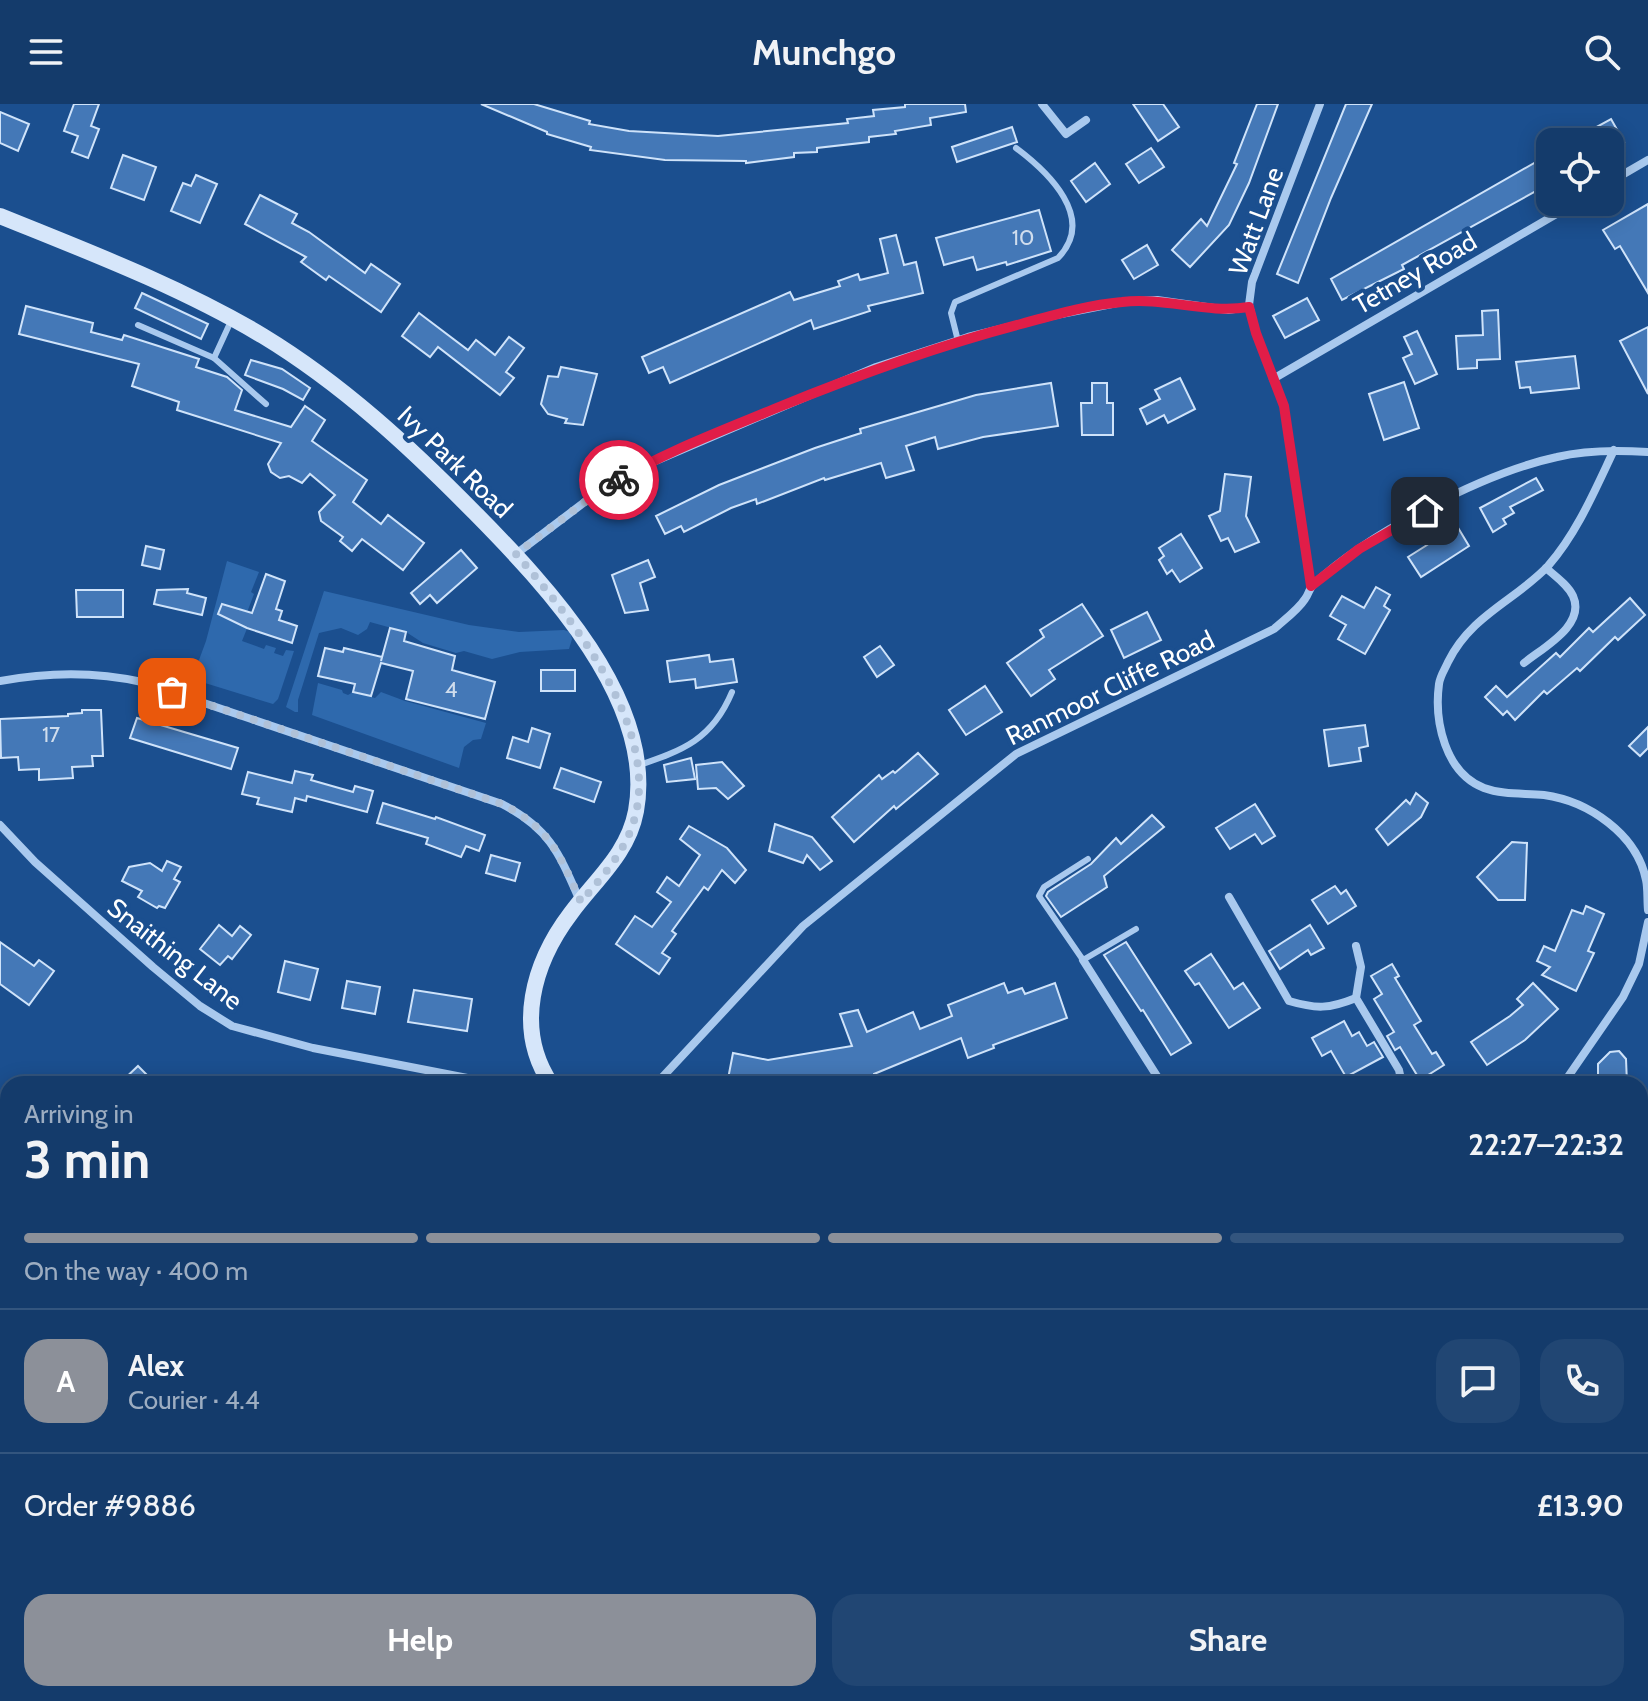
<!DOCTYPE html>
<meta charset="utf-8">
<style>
body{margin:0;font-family:Cabin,sans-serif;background:#214673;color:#f1f3f6;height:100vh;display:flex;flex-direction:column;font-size:30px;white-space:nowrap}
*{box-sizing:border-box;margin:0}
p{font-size:26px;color:#9dadc1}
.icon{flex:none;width:44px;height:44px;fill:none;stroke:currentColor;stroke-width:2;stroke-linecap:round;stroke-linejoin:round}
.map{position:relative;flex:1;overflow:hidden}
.sheet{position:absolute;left:0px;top:972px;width:1648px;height:626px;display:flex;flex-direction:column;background:#143b6b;border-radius:24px 24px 0 0;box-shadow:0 4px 20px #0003,0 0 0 2px #33557e}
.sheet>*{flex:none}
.fabs{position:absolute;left:1536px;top:24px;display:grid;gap:16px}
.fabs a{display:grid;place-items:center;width:88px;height:88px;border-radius:16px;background:#143b6b;box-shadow:0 4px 20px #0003,0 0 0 2px #33557e;font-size:40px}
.pin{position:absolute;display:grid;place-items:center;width:68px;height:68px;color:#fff;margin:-34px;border-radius:16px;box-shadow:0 4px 12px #0006}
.courier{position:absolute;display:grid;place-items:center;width:80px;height:80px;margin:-40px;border:6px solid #e11d48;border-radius:50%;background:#fff;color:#222;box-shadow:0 2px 10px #0007}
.overview em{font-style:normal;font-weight:700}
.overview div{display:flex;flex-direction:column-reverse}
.overview{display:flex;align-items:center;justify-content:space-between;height:136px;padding:0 24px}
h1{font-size:52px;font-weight:700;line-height:60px}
.bar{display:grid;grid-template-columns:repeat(4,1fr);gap:12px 8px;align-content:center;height:96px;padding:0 24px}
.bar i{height:10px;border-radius:6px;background:#33557e}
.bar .selected{background:#8c9099}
.bar p{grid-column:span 4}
.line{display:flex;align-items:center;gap:20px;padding:0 24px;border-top:2px solid #33557e}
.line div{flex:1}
.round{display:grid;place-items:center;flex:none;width:84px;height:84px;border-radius:24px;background:#214673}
.primary-button{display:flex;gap:16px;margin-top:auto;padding:16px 24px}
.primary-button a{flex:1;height:92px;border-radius:24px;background:#8c9099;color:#fff;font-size:32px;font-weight:700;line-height:92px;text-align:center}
.primary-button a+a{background:#214673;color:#f1f3f6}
header{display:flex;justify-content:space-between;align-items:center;height:104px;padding:0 24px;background:#143b6b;font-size:36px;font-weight:700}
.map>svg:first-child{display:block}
.green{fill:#2e69ad}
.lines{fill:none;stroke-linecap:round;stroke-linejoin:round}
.stream{stroke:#9cc4f0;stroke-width:6}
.building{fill:#4478b7;stroke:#cfe3fa;stroke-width:2}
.lane{stroke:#a9c9ee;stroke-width:6}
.street{stroke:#a9c9ee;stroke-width:8}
.secondary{stroke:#d6e6fa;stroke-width:16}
.done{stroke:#afc1d8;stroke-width:8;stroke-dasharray:0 14.4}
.route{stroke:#e11d48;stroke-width:10}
.labels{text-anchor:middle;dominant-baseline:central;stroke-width:8;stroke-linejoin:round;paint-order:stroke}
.number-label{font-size:22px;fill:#d0dded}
.street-label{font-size:26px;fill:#fff;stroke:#1b4f8f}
</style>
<header><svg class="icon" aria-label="menu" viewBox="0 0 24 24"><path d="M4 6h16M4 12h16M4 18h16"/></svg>Munchgo<svg class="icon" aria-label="search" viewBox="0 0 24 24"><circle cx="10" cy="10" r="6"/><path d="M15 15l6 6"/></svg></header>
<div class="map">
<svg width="1648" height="1597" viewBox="0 0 1648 1597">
<rect width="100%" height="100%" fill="#1b4f8f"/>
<g class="green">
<path d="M 227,457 L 259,468 L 251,488 L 254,490 L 246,511 L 248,522 L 242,537 L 264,545 L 266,541 L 276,544 L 274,549 L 283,552 L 286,546 L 294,547 L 278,595 L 273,600 L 192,575 L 206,537 Z"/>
<path d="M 324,487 L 469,521 L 519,528 L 564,526 L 570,528 L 572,535 L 569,545 L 520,548 L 492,555 L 464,547 L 456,549 L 423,539 L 406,528 L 370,518 L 367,525 L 358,531 L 341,524 L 319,529 L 298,596 L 298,608 L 295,608 L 286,603 Z"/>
<path d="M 318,579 L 342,586 L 343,589 L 348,591 L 353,588 L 375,594 L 381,588 L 405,597 L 486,619 L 481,635 L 473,636 L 464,643 L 459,664 L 312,611 Z"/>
<path d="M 0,1140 L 8,1145 L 8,1333 L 0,1339 Z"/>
</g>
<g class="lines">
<g class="stream">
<path d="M 0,1320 L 2,1321"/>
<path d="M 202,1590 L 208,1597"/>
</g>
</g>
<g class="building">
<path d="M 74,0 L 99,0 L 91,22 L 99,25 L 88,54 L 72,48 L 78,32 L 64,27 Z"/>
<path d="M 481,0 L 534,0 L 590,17 L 589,20 L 629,27 L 718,32 L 848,19 L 847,15 L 874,12 L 873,6 L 905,3 L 905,0 L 965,0 L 966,8 L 930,14 L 931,21 L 895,27 L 896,30 L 869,33 L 869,38 L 817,44 L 817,48 L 794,49 L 794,53 L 746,59 L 746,57 L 665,56 L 590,46 L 591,43 L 547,30 L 547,28 Z"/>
<path d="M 1133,0 L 1163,0 L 1179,23 L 1158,37 Z"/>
<path d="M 1257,0 L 1278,0 L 1249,79 L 1229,121 L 1190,163 L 1172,146 L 1201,115 L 1207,122 L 1237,60 L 1234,59 Z"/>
<path d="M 1346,0 L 1372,0 L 1331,94 L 1298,179 L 1277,170 Z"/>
<path d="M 0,8 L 29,20 L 18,47 L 0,39 Z"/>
<path d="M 1611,15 L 1624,38 L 1569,38 Z"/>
<path d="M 1012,23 L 1017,38 L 957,58 L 952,43 Z"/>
<path d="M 1151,44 L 1164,63 L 1139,79 L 1126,60 Z"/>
<path d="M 1550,50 L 1550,77 L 1538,86 L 1402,161 L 1404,165 L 1342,196 L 1331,175 Z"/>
<path d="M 123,51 L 156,63 L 144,96 L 111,84 Z"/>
<path d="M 1095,59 L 1110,80 L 1086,98 L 1071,77 Z"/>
<path d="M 196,71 L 217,80 L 200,119 L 171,107 L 183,79 L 191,82 Z"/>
<path d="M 260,91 L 297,110 L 292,119 L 309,128 L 365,169 L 371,160 L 400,180 L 381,208 L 329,172 L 326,176 L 301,158 L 306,153 L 245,120 Z"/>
<path d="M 1648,100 L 1648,189 L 1620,142 L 1615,145 L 1603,126 Z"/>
<path d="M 1039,106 L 1051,147 L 1007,161 L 1006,158 L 977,166 L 973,153 L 944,161 L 936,134 Z"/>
<path d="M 896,131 L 904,161 L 916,158 L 923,189 L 868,202 L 870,207 L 814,225 L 811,216 L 670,279 L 663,263 L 649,269 L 642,253 L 790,188 L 794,196 L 840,182 L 838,177 L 858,170 L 860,176 L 888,169 L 880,135 Z"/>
<path d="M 1147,141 L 1158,161 L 1134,175 L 1122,156 Z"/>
<path d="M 142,189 L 208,220 L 201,235 L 135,204 Z"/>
<path d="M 1307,194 L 1319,216 L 1285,234 L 1273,212 Z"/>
<path d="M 26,202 L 93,219 L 91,228 L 122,236 L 124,231 L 199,255 L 196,263 L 227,273 L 242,286 L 235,306 L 291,323 L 305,302 L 325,316 L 312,337 L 367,376 L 353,398 L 381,420 L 388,411 L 424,439 L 403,466 L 362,435 L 352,447 L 340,437 L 343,433 L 321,417 L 319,408 L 335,391 L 310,370 L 302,379 L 289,372 L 280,374 L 271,368 L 268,360 L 281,339 L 177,306 L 179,298 L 132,282 L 139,260 L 19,230 Z"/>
<path d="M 1498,206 L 1500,255 L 1477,256 L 1477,264 L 1458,265 L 1456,232 L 1483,231 L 1482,207 Z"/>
<path d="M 419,209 L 468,246 L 476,236 L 495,251 L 509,233 L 524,244 L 506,268 L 514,274 L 500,291 L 438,243 L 430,253 L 402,232 Z"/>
<path d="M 1648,223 L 1648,290 L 1620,237 Z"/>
<path d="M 1417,227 L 1437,270 L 1415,280 L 1403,254 L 1412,250 L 1404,233 Z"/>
<path d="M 1575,252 L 1579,284 L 1531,289 L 1530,283 L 1520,284 L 1516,258 Z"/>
<path d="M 251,256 L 282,265 L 310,284 L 303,296 L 283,285 L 245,271 Z"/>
<path d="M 561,263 L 597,270 L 583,321 L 565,319 L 567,315 L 548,310 L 541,300 L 548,272 L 558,273 Z"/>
<path d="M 1180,274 L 1195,305 L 1168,319 L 1164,311 L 1147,320 L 1140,305 L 1160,295 L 1155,286 Z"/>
<path d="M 1404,278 L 1419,324 L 1384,336 L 1369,290 Z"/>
<path d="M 1051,279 L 1058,322 L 983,333 L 938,345 L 935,333 L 906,342 L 914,366 L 886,374 L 881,359 L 825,376 L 824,374 L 757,400 L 756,395 L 731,404 L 684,428 L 681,422 L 665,430 L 656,412 L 719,381 L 815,344 L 861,329 L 860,325 L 976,291 Z"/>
<path d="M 1092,279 L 1107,279 L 1107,299 L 1113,299 L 1113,331 L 1082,331 L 1081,299 L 1092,299 Z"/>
<path d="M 1225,370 L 1251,373 L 1246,412 L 1259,438 L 1235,448 L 1228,434 L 1221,437 L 1209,412 L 1220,407 Z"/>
<path d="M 1536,374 L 1543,386 L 1510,403 L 1514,409 L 1503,415 L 1506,420 L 1493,428 L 1480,404 Z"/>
<path d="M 1457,422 L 1469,442 L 1421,473 L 1408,453 L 1427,441 L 1423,436 L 1437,427 L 1440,432 Z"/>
<path d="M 1181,430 L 1202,464 L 1180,478 L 1172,466 L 1167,470 L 1159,456 L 1164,452 L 1159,444 Z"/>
<path d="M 146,442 L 164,446 L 160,465 L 142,461 Z"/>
<path d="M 461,446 L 477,464 L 437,499 L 430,491 L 420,500 L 411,489 Z"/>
<path d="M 648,456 L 655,473 L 640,479 L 648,506 L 625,509 L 612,471 Z"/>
<path d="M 266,470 L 285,477 L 276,505 L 282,507 L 279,516 L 297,522 L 292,539 L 247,524 L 218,510 L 222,500 L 252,509 Z"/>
<path d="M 1376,483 L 1390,491 L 1384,502 L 1390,506 L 1365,550 L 1338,535 L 1346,521 L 1330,512 L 1342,492 L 1364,504 Z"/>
<path d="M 188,485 L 187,489 L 206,494 L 202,511 L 154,500 L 157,486 Z"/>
<path d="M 76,486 L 123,486 L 123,513 L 77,513 Z"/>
<path d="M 1630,494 L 1645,511 L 1618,536 L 1615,533 L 1580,567 L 1577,564 L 1547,590 L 1544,587 L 1515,616 L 1507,607 L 1503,611 L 1485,593 L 1496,582 L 1507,593 L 1556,549 L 1560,553 L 1589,524 L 1593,528 Z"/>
<path d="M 1082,500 L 1103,532 L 1049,566 L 1055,575 L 1031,592 L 1007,559 L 1044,533 L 1040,526 Z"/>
<path d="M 1147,508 L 1161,536 L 1124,554 L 1111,526 Z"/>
<path d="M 390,524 L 406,528 L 404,537 L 455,552 L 452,566 L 495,578 L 485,615 L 406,595 L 413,567 L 381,559 L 371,592 L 353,588 L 355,580 L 318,572 L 325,544 L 343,548 L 344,544 L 382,553 L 381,557 Z"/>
<path d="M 880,542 L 894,561 L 877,573 L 864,553 Z"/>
<path d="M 709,551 L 710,558 L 733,555 L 737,578 L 696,584 L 695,575 L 670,578 L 667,557 Z"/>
<rect x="541" y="566" width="34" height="21"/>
<path d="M 985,582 L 1002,608 L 966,631 L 949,606 Z"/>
<path d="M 82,606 L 101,606 L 103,652 L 92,652 L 93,662 L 72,663 L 73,674 L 39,676 L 39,665 L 19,666 L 18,653 L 1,654 L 0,615 L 68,612 L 68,610 L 82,609 Z"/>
<path d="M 137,614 L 238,644 L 231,665 L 130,634 Z"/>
<path d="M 1365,621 L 1368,642 L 1359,644 L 1361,657 L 1329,662 L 1324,626 Z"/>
<path d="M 1648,623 L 1648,644 L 1640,652 L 1629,642 Z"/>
<path d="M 532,624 L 550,630 L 540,664 L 507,654 L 513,633 L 528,638 Z"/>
<path d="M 918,649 L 938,670 L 896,705 L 894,702 L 854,738 L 832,713 L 879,671 L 882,675 L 893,667 L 895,669 Z"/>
<path d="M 691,654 L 695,675 L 667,678 L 664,661 Z"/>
<path d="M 722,658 L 744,682 L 728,695 L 716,684 L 698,685 L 696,661 Z"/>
<path d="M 561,664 L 601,678 L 594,698 L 554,684 Z"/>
<path d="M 295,667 L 313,671 L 311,676 L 353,688 L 355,682 L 373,687 L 367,708 L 307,692 L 306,697 L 295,694 L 292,708 L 257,700 L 259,694 L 242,690 L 248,668 L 292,679 Z"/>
<path d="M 1416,689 L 1428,699 L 1421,713 L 1388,741 L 1376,725 L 1406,696 L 1410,700 Z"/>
<path d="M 383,699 L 435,715 L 436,713 L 485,731 L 479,747 L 466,742 L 461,753 L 426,740 L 428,734 L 377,719 Z"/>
<path d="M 1255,700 L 1275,732 L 1262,740 L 1255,730 L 1230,745 L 1216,724 Z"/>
<path d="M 1152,711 L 1164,723 L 1104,772 L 1107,783 L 1061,813 L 1046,792 L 1048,788 L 1091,760 L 1116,734 L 1121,740 Z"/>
<path d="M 775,720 L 812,733 L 832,757 L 820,766 L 807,751 L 803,759 L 769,747 Z"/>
<path d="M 689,722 L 727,744 L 746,766 L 735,779 L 722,766 L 708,786 L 704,783 L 672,827 L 676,830 L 662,849 L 670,854 L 659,870 L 616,840 L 635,812 L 652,823 L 671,798 L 657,788 L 667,773 L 679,782 L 700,751 L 680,735 Z"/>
<path d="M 1512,738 L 1527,739 L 1525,796 L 1498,796 L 1477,773 Z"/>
<path d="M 491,751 L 520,759 L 515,777 L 486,769 Z"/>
<path d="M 167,757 L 181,763 L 174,775 L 180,778 L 165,804 L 159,802 L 157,804 L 138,793 L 142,787 L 122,777 L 129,763 L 150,759 L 162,767 Z"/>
<path d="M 1335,782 L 1341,790 L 1346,786 L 1356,802 L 1328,820 L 1312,796 Z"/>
<path d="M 1586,802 L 1604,810 L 1588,847 L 1594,849 L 1576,887 L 1542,871 L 1550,863 L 1537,857 L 1544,842 L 1555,847 L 1572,806 L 1583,810 Z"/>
<path d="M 219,821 L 232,832 L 240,822 L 251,831 L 232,855 L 228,852 L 220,861 L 200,845 Z"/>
<path d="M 1310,821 L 1324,844 L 1311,851 L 1308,846 L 1280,865 L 1269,847 Z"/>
<path d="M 0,838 L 34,862 L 39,856 L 54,867 L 29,901 L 0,880 Z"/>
<path d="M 1126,838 L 1191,939 L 1171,951 L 1143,906 L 1141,907 L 1104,851 Z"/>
<path d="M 1211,850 L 1234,885 L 1243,879 L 1260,904 L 1229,924 L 1199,879 L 1195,881 L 1185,867 Z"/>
<path d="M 285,857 L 318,865 L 310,896 L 278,888 Z"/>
<path d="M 1392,860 L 1399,872 L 1395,874 L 1421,917 L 1414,921 L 1432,950 L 1436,948 L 1444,961 L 1420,976 L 1400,943 L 1395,946 L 1387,932 L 1394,928 L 1374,895 L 1382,890 L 1371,872 Z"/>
<path d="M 347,877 L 380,883 L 375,910 L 342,904 Z"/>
<path d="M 1004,879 L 1008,889 L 1022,884 L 1025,890 L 1055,879 L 1067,914 L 993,941 L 994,944 L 968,954 L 961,934 L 874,970 L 875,980 L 727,980 L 733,949 L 768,956 L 852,942 L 840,910 L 858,906 L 867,928 L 913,908 L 920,925 L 952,912 L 948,901 Z"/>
<path d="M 1533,879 L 1558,905 L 1525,936 L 1487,961 L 1471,938 L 1510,912 L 1523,901 L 1517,895 Z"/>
<path d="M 414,886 L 472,895 L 467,927 L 408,918 Z"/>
<path d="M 1344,917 L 1352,932 L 1359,928 L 1367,942 L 1374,938 L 1383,953 L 1346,973 L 1331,947 L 1322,952 L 1312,934 Z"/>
<path d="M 1619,947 L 1626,955 L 1627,980 L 1598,980 L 1598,960 L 1610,948 Z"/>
<path d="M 138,962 L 148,972 L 140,980 L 119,980 Z"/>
</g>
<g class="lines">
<g class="lane">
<path d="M 138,221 L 214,254 L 266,300"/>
<path d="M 958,237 L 951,209 L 955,198 L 1058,154 C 1097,114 1048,68 1016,44"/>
<path d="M 214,254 L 231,217"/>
<path d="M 637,662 C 683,646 712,636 732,588"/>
<path d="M 1088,755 L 1044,783 L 1039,792 L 1083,856 L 1136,825"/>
<path d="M 1640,1409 L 1648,1421"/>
<path d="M 0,1503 L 8,1502"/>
<path d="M 1047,1597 L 1055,1590"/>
</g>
<g class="street">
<path d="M 1042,0 L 1066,30 L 1086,16"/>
<path d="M 1610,78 L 1648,56"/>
<path d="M 1273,275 L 1577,98"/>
<path d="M 1614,346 C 1595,386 1577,429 1548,462 C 1516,496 1471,511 1448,558 C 1445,565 1440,572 1439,580 C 1434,617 1445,669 1484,684 C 1503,691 1524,689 1544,691 C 1588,697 1637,730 1646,776 C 1648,785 1647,796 1648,806"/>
<path d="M 516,450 L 586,397 L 639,364 L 876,263 L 968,233 L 1056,211 L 1122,198 L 1157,196 L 1228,206 L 1249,203"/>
<path d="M 1311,482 L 1284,302 L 1256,229 L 1249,201 L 1252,178 L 1320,0"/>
<path d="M 1524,559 C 1544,543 1586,521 1573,492 C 1568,481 1555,472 1546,464"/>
<path d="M 0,577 C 48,568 94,567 142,578 L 502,700 C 550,725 559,749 580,797"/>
<path d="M 0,721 L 35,758 L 153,863 L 200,902 L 232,922 L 313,944 L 498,980"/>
<path d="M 1229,793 L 1289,897 C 1316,905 1329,905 1356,894"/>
<path d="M 1356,842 L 1361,863 L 1356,894 L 1399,966 L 1402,980"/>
<path d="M 1083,856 L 1162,980"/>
<path d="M 656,980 L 803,822 L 1016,650 L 1274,525 C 1284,516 1298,506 1305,495 C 1309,490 1309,484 1314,480 C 1369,429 1483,369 1557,353 C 1586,346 1618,346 1648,348"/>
<path d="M 1563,980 L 1623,893 L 1639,860 L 1648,818"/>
<path d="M 1640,1010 L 1648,1010"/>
<path d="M 0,1117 L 8,1120"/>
<path d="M 0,1376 L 8,1369"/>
<path d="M 419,1590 L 422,1597"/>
<path d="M 522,1597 L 523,1590"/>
<path d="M 763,1597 L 767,1590"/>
</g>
<g class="secondary">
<path d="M 0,112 C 89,148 181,183 263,232 C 342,280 410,343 475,409 C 546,481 656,597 636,707 C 628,750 595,776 571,809 C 533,859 514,925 551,980"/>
<path d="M 1640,1372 L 1648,1367"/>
<path d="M 1564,1590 L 1568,1597"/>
<path d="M 1366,1597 L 1373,1590"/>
</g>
</g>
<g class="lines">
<path class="done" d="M 172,588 L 502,700 C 551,725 559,750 581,798 C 599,776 619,755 630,728 C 669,633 573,516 516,450 L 586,397 L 619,376"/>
<path class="route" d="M 619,376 C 667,347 722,327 774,305 C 855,272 936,242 1021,220 C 1054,211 1088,201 1122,198 C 1165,193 1206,210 1249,203 L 1256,229 L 1284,302 L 1311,482 L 1359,445 L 1425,407"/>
</g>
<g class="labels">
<g class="number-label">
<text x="1023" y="133">10</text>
<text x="451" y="585">4</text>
<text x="51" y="630">17</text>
</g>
<g class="street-label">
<text transform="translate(1256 117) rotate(-70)">Watt Lane</text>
<text transform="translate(1415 169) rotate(-30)">Tetney Road</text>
<text transform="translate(455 358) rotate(44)">Ivy Park Road</text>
<text transform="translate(1110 584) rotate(-26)">Ranmoor Cliffe Road</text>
<text transform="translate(175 850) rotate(38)">Snaithing Lane</text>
</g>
</g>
</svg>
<div class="fabs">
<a><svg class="icon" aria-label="locate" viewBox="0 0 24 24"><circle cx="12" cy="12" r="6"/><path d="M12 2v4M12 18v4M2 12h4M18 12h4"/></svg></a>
</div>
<div class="pin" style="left:172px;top:588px;background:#ea580c"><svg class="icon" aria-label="bag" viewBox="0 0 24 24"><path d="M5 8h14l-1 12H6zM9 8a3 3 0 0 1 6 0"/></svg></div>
<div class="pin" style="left:1425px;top:407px;background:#1f2937"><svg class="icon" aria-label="home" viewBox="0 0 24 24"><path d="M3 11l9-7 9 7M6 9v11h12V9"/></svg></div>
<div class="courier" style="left:619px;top:376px"><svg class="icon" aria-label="bike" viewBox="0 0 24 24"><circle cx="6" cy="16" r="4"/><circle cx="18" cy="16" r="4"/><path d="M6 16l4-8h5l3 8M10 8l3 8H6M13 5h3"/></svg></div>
<section class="sheet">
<div class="overview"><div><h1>3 min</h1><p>Arriving in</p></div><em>22:27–22:32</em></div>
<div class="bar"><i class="selected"></i><i class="selected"></i><i class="selected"></i><i></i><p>On the way · 400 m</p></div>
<div class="line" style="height:144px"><b class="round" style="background:#8c9099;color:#fff">A</b><div><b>Alex</b><p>Courier · 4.4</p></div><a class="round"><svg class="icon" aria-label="chat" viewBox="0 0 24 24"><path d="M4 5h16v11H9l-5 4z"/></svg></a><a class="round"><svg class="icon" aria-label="phone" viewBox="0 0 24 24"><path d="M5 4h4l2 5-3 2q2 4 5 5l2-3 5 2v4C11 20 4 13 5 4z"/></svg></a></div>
<div class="line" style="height:104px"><div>Order #9886</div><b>£13.90</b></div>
<div class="primary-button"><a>Help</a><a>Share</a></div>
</section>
</div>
